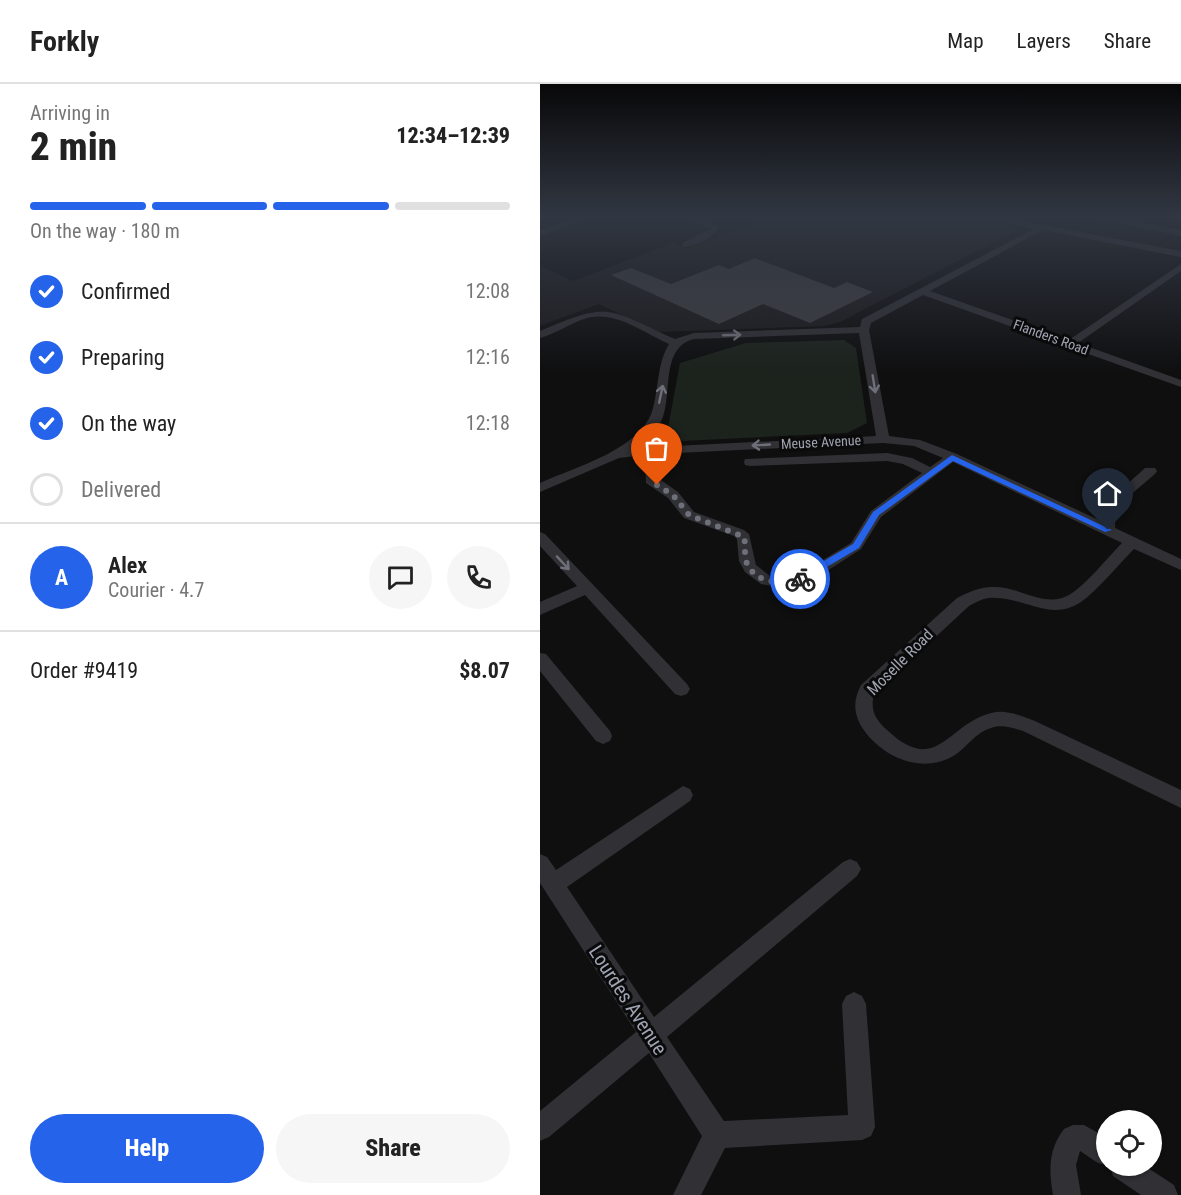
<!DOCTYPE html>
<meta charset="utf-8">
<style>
body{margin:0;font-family:"Roboto Condensed",sans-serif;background:#f6f6f6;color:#222;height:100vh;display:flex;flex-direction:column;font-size:22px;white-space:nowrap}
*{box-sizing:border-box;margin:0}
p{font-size:20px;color:#767676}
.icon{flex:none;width:33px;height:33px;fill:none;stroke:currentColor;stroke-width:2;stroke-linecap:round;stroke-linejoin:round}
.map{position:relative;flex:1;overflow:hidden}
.details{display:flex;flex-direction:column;background:#fff;width:540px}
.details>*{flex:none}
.buttons{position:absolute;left:556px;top:1026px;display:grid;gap:12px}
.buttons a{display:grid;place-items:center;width:66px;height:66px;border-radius:50%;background:#fff;box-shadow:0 2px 4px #0004;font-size:30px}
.pin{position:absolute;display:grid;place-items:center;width:51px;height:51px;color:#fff;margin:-62px -26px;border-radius:50% 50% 50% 0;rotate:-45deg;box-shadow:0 0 6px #0007}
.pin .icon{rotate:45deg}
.courier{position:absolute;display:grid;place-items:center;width:60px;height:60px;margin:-30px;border:4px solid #2563eb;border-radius:50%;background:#fff;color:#222;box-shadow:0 2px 8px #0007}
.summary em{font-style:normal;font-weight:800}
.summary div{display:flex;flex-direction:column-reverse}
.summary{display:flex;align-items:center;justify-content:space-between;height:102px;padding:0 30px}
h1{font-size:39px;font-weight:800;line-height:45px}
.bar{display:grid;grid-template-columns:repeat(4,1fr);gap:9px 6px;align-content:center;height:72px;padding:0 30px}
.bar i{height:8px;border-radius:4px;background:#e0e0e0}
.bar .on{background:#2563eb}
.bar p{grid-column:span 4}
.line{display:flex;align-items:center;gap:15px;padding:0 30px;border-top:2px solid #e0e0e0}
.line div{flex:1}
.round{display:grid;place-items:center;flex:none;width:63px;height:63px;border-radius:32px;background:#f6f6f6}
ol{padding:0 30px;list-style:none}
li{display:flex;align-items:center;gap:18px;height:66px}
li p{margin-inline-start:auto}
li .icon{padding:6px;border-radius:50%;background:#2563eb;color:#fff;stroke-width:4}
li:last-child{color:#767676}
li i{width:33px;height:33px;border:3px solid #e0e0e0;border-radius:50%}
.action{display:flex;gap:12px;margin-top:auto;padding:12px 30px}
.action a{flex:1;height:69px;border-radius:36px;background:#2563eb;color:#fff;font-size:24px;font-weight:800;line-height:69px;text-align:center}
.action a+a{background:#f6f6f6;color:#222}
header{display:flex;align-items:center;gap:36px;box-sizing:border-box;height:84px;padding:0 30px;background:#fff;border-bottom:2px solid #e0e0e0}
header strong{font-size:28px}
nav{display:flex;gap:33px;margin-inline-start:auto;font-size:21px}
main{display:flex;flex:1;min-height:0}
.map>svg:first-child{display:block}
.built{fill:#1c1b1d}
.green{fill:#1c231d}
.building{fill:#3e3e43}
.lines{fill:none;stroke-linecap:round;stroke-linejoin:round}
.minor{fill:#303035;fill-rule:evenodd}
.oneway{stroke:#6e6f79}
.route{fill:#2563eb}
.done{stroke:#6d6f79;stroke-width:6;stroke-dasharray:0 10.8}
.labels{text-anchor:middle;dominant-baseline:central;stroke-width:6;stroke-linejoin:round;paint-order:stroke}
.far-street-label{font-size:14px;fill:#a0a3b1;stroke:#0a0a0b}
.street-label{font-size:16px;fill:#a0a3b1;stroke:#0a0a0b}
.near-street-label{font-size:20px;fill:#a0a3b1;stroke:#0a0a0b}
</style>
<header>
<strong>Forkly</strong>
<nav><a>Map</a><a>Layers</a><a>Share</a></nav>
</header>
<main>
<section class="details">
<div class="summary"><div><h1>2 min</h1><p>Arriving in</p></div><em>12:34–12:39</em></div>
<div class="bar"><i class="on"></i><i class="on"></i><i class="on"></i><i></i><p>On the way · 180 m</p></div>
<ol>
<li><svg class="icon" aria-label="check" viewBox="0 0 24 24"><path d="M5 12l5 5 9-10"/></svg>Confirmed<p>12:08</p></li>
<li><svg class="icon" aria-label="check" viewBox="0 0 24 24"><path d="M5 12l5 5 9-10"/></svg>Preparing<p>12:16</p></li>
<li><svg class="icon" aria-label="check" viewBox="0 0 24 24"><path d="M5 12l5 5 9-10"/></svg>On the way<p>12:18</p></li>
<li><i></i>Delivered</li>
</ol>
<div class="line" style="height:108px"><b class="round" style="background:#2563eb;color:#fff">A</b><div><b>Alex</b><p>Courier · 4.7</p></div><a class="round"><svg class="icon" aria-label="chat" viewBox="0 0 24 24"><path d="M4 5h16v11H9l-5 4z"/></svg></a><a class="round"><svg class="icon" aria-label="phone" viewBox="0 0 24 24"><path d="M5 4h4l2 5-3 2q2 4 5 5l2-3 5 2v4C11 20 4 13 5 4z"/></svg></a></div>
<div class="line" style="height:78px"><div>Order #9419</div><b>$8.07</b></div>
<div class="action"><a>Help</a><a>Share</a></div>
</section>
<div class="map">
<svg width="641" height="1111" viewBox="0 0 641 1111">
<rect width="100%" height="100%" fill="#0f0f10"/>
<path class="built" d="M 230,132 L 422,132 L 473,142 L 477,146 L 300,238 L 284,242 L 117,248 L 59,220 L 0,242 L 0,182 L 33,197 L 133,159 L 147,165 Z"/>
<path class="green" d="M 304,256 L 316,264 L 327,339 L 307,349 L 142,357 L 128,344 L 140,279 L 206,259 Z"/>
<path class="building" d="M 215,174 L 294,204 L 307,198 L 333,208 L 270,239 L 223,220 L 179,240 L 71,191 L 91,184 L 131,200 L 179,181 L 189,185 Z"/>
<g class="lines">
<g class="minor">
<path d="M 42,132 L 55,132 L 0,152 L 0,146 Z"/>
<path d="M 144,132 L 155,132 L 179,144 C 172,154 155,163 143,163 L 143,159 L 170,145 Z"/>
<path d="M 436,132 L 454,132 L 641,167 L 641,173 L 503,146 L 390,207 L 529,256 L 641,180 L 641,187 L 538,259 L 641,296 L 641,303 L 383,211 L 331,239 L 329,246 L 349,352 L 380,356 L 417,370 L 561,437 C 567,414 588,400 605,384 L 615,384 L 617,387 L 615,390 C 598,405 574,420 575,444 L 641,475 L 641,486 L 594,465 C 579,480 557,507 541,518 C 511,538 486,514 455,514 C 445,513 437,518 429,522 L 334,610 C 330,626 335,635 347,646 C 397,693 407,640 451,629 C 466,625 481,632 495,637 L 641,706 L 641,724 L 483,647 C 473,644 461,640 451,644 C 436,648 427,663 415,671 C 382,692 338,672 320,640 C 313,626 314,615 321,601 L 417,514 C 429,508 439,503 452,503 C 478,501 504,525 529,511 C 545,502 568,473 582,459 L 413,378 L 341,433 L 321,465 L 273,496 L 242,504 L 221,500 L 205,488 L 199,477 L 197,455 L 194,452 L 144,434 L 128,414 L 106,399 L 105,371 L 79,374 L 0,408 L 0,399 C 35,383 103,365 113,324 C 119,302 117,280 129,260 C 102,248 74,225 44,235 C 29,240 15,250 0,254 L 0,247 C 71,216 68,225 135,255 L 154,249 L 320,243 L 322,235 L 494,145 ZM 319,249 L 336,352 L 94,364 C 106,356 117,347 123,333 C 132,308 121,263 154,255 ZM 343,359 L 374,362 L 403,374 L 390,383 L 372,374 L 347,369 L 205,375 L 204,378 L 205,381 L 210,382 L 347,377 L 363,380 L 382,389 L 331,427 L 311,459 L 263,488 L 242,494 L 230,492 L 216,481 L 209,450 L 204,446 L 154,428 L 138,408 L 118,394 L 117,370 Z"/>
<path d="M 544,132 L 563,132 L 641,146 L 641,152 Z"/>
<path d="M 0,448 L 5,450 L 147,600 L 150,605 L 147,610 L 141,612 L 135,610 L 45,511 L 0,531 L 0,518 L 37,502 L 0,462 Z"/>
<path d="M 0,569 L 6,570 L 70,647 L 72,652 L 70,657 L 63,660 L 56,657 L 0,587 Z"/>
<path d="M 143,702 L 150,705 L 153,711 L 150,717 L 27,803 L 114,933 L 303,778 L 310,775 L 317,778 L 321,785 L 317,792 L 127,953 L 184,1037 L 308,1031 L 302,920 L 306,912 L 314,908 L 322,912 L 326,920 L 335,1043 L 331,1052 L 322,1056 L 185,1064 L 161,1111 L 133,1111 L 162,1052 L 109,969 L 9,1053 L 0,1057 L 0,1027 L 96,948 L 0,799 L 0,770 L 7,773 L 16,786 Z"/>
<path d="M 533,1041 L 544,1041 L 567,1054 L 567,1082 L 605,1082 L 634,1101 L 638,1111 L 601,1111 L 573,1092 L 570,1082 L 558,1079 L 540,1067 L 536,1081 L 541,1111 L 513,1111 C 509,1086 508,1066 524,1045 Z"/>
</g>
</g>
<defs><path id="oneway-shaft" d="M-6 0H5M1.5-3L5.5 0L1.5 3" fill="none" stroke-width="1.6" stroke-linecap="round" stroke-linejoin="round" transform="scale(1.5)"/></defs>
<g class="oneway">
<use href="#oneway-shaft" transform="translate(192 251) rotate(-2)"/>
<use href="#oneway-shaft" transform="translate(334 300) rotate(81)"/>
<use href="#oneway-shaft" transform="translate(121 310) rotate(-78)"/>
<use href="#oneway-shaft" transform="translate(221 361) rotate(177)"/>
<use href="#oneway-shaft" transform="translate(23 479) rotate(47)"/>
</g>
<linearGradient id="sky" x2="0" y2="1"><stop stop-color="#080809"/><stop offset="0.46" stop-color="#313742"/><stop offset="1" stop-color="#313742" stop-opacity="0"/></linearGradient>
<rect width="641" height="288" fill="url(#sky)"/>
<path class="route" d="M 412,371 L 572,446 L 565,448 L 413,377 L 339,431 L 319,464 L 263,497 L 256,497 L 256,493 L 313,460 L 333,428 Z"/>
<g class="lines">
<path class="done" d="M 117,401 L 133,411 L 149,431 L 204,453 C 206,461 204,470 206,477 C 214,500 241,501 260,495"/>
</g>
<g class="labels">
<g class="far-street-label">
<text transform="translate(511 253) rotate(20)">Flanders Road</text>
<text transform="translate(281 358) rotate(-3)">Meuse Avenue</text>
</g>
<g class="street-label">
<text transform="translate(360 578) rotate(-45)">Moselle Road</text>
</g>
<g class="near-street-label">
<text transform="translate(88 916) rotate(57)">Lourdes Avenue</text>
</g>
</g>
</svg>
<div class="buttons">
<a><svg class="icon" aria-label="locate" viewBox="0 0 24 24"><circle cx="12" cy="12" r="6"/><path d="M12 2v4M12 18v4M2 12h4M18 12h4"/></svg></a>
</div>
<div class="pin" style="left:117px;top:401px;background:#ea580c"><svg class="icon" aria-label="bag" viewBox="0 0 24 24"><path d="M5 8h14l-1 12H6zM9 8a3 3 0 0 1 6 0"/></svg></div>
<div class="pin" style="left:568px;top:446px;background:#1f2937"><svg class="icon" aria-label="home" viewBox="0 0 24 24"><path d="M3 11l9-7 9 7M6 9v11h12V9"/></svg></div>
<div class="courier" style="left:260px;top:495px"><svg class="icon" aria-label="bike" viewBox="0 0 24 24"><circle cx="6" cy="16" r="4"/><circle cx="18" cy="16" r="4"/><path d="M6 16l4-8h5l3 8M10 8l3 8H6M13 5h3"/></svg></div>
</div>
</main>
